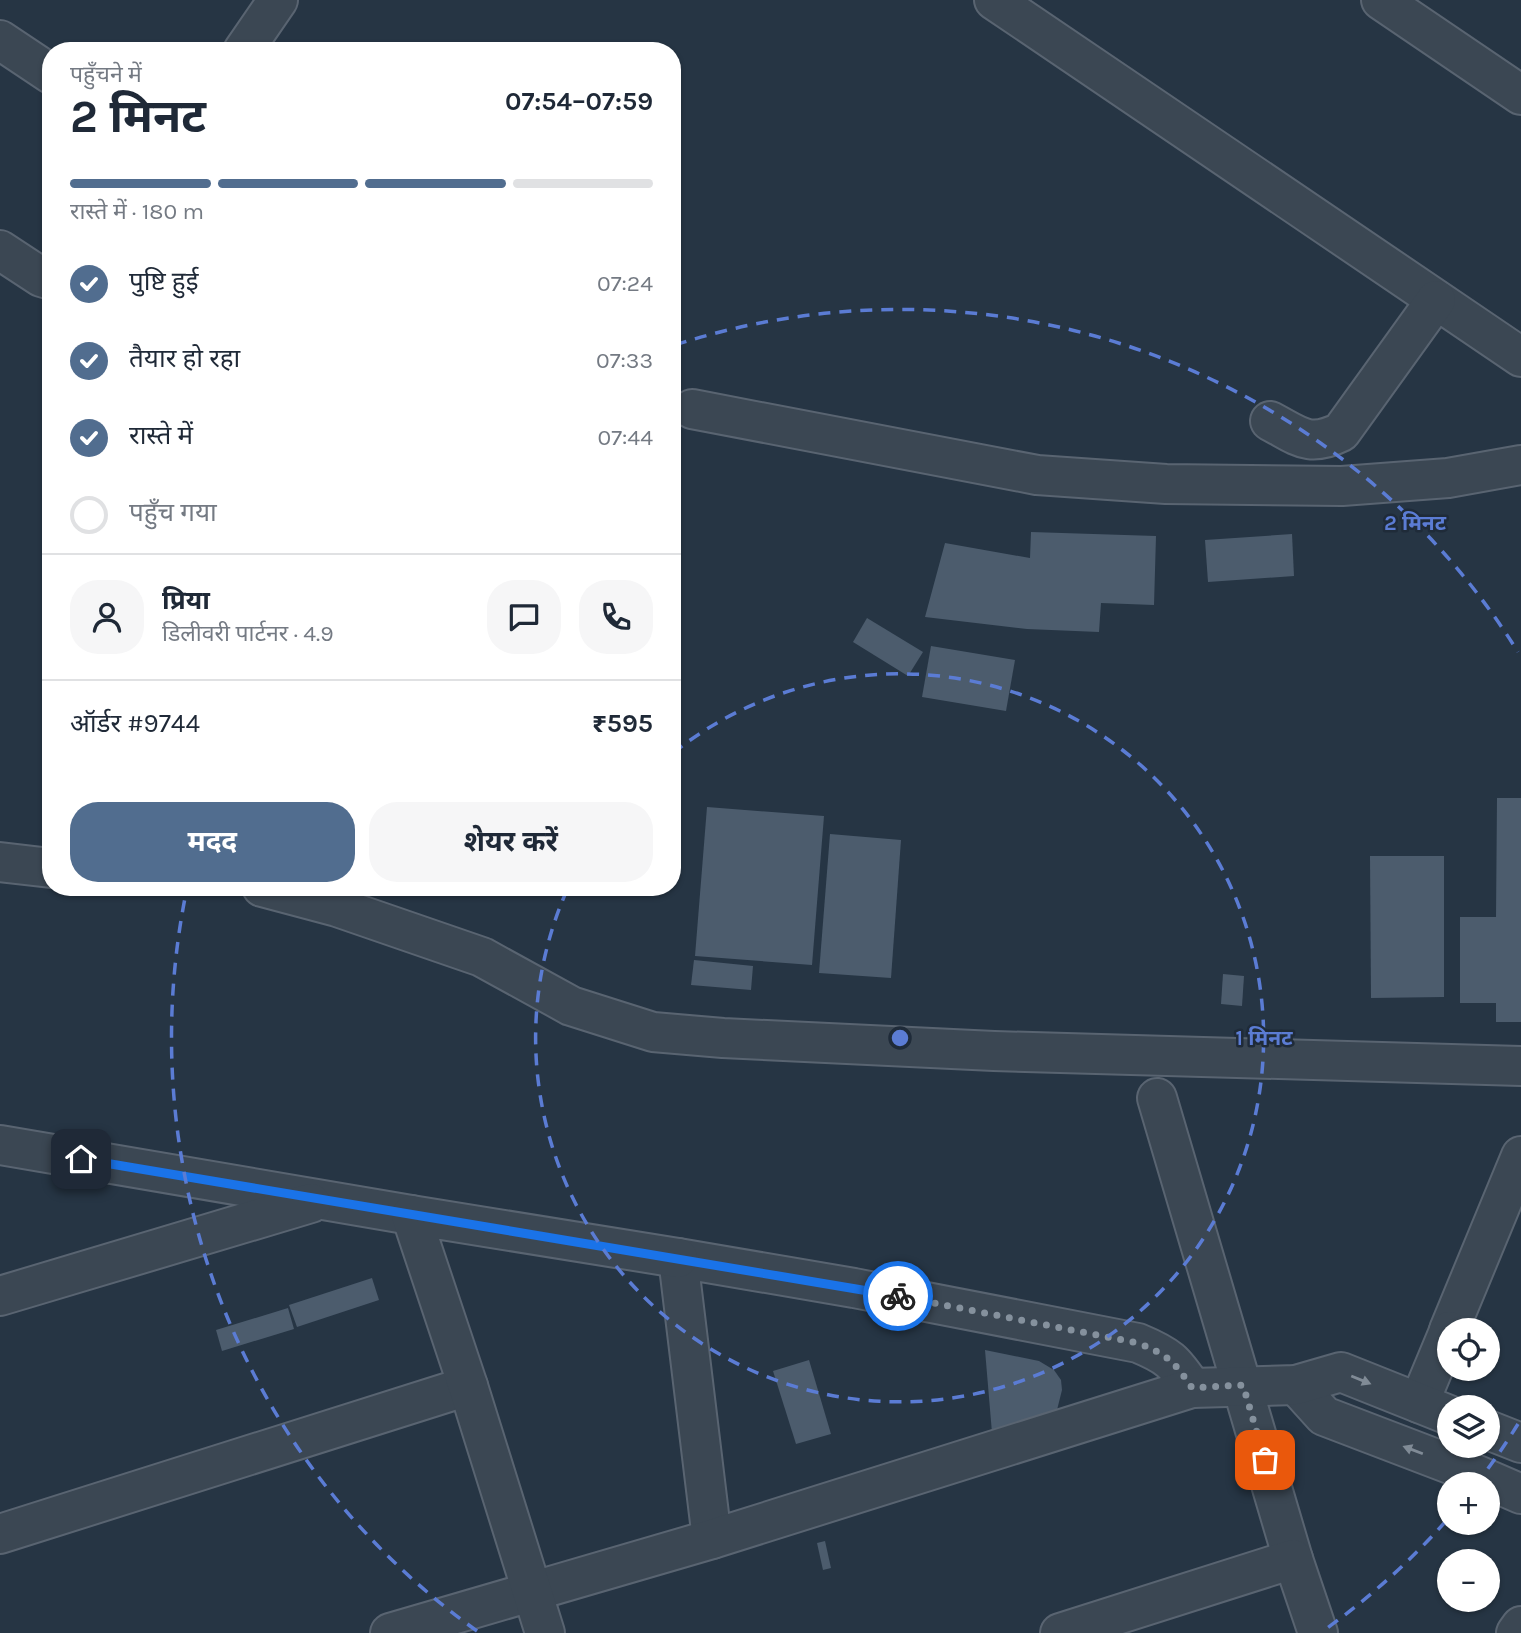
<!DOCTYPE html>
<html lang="hi">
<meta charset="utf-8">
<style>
body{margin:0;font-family:Karla,"Noto Sans Devanagari",sans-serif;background:#f6f6f7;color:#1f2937;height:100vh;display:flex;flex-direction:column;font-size:26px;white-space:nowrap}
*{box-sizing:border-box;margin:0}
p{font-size:23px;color:#747a83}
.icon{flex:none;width:38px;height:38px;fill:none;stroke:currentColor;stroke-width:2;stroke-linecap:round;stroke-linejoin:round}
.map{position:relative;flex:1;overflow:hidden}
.details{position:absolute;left:42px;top:42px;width:639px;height:854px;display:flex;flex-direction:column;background:#fff;border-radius:28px;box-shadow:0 2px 5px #0004}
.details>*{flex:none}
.tools{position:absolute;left:1437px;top:1318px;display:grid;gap:14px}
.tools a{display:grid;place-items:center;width:63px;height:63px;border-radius:50%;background:#fff;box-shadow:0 2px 5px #0004;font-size:35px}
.pin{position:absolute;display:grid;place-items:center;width:60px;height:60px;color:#fff;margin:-30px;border-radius:14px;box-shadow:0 4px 10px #0006}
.courier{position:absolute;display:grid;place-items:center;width:70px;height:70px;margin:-35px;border:5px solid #1a73e8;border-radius:50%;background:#fff;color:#222;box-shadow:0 2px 9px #0007}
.head em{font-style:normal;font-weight:700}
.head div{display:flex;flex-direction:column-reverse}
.head{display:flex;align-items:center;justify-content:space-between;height:119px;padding:0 28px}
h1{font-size:46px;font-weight:700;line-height:52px}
.bar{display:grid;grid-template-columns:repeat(4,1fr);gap:10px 7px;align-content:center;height:84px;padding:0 28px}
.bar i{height:9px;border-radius:5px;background:#e0e1e3}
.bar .current{background:#516d8f}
.bar p{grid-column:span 4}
.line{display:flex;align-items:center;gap:18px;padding:0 28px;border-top:2px solid #e0e1e3}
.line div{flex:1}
.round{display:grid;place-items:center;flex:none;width:74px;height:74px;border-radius:28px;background:#f6f6f7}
ol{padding:0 28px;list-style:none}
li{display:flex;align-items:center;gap:21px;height:77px}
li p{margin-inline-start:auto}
li .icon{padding:7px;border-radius:50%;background:#516d8f;color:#fff;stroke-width:4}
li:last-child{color:#747a83}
li i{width:38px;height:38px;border:4px solid #e0e1e3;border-radius:50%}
.cta{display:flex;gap:14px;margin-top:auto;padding:14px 28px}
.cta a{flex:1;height:80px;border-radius:28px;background:#516d8f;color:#fff;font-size:28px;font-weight:700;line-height:80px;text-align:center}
.cta a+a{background:#f6f6f7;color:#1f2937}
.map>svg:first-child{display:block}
.building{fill:#4c5c6d}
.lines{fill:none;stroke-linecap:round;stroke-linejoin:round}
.minor-casing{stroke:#596471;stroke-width:42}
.minor{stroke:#3b4753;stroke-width:38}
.oneway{fill:#808b96}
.done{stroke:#85919d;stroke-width:7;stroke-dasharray:0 12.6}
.route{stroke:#1a73e8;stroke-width:9}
.ring{fill:none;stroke:#5b7cd4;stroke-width:3.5;stroke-dasharray:12 9}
.centre{fill:#5b7cd4;stroke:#1f2b39;stroke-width:3.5}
.ring-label{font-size:21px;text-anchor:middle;font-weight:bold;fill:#5b7cd4;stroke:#1f2b39;stroke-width:5;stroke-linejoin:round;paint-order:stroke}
</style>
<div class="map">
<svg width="1521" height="1633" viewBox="0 0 1521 1633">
<rect width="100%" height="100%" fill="#263544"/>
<g class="building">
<path d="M 1031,532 L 1156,536 L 1154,605 L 1101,603 L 1099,632 L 1027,629 L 925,617 L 945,543 L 1030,558 Z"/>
<path d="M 1292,534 L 1294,576 L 1208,582 L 1205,540 Z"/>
<path d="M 867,618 L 923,652 L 908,676 L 853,642 Z"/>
<path d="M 931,646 L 1015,660 L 1006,711 L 922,697 Z"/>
<path d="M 1497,798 L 1521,798 L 1521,1022 L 1496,1022 L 1496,1003 L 1460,1003 L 1460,917 L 1496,917 Z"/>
<path d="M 707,807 L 824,816 L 812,965 L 695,956 Z"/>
<path d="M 830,834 L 901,840 L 891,978 L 819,973 Z"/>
<path d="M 1370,856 L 1444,856 L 1444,997 L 1371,998 Z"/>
<path d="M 694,960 L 753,966 L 751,990 L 691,985 Z"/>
<path d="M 1223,974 L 1244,976 L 1242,1006 L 1221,1004 Z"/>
<path d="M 372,1278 L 379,1300 L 297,1327 L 289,1305 Z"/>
<path d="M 288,1308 L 294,1329 L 222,1351 L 216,1330 Z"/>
<path d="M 985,1350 L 1039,1361 L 1054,1370 L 1061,1380 L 1062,1390 L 1057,1410 L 1046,1416 L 992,1433 Z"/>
<path d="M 809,1360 L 831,1434 L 796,1444 L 773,1371 Z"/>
<path d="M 825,1541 L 831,1568 L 823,1570 L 817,1543 Z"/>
</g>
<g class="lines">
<defs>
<g id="minor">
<path d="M 994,0 L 1521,357"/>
<path d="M 1381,0 L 1521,95"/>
<path d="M 0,40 L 51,74"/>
<path d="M 243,51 L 278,0"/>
<path d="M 0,250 L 41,277 L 51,280"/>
<path d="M 692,409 L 1037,475 L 1166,484 L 1342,486 L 1448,478 L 1521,465"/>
<path d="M 1270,421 C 1299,436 1308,448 1341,432 L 1436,300"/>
<path d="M 0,862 L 51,868"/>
<path d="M 262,887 L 337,907 L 482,957 L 571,1006 L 653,1032 L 723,1038 L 994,1051 L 1521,1066"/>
<path d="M 1157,1098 L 1293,1559"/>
<path d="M 0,1145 L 411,1215"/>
<path d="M 0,1296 L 311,1203"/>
<path d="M 1449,1330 L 1521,1156"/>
<path d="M 1296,1385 L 1324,1416 L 1468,1471 L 1521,1494"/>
<path d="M 1419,1403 L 1449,1331"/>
<path d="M 1488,1430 L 1521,1443"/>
<path d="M 0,1534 L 468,1386"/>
<path d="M 712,1539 L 678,1258 L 854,1288 L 1138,1343 C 1169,1356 1174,1361 1192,1388"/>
<path d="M 390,1633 L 712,1539 L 1192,1388 L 1296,1385 L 1341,1372 L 1449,1415"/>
<path d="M 545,1633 L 468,1386 L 411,1215 L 678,1258"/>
<path d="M 1060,1633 L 1293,1559 L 1318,1633"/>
<path d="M 1516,1633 L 1521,1626"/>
</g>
</defs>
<use href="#minor" class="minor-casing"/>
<use href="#minor" class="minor"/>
</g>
<defs><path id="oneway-solid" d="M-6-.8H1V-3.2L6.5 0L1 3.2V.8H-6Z" transform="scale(1.75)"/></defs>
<g class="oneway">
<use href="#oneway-solid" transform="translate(1361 1380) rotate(22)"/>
<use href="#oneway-solid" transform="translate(1413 1450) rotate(-159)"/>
</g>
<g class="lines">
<path class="done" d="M 898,1296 L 1138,1343 C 1169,1356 1174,1361 1192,1388 L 1243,1385 L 1265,1460"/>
<path class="route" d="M 81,1159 L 898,1296"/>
</g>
<g class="ring">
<path d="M673 753A364 364 0 1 1 567 890"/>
<path d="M1518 1424A729 729 0 0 1 1478 1482M1446 1521A729 729 0 0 1 1323 1631M477 1631A729 729 0 0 1 186 893M675 345A729 729 0 0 1 1518 652"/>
</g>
<circle cx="900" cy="1038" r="10" class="centre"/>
<g class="ring-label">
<text x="1415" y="530">2 मिनट</text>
<text x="1264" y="1045">1 मिनट</text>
</g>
</svg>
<div class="tools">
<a><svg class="icon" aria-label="locate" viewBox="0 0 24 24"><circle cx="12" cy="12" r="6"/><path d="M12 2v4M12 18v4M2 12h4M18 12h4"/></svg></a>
<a><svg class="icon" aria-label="layers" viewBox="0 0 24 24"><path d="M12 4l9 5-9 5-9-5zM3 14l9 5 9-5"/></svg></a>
<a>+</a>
<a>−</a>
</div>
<div class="pin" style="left:1265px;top:1460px;background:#ea580c"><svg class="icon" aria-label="bag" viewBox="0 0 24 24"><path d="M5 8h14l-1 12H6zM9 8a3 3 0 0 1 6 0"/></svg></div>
<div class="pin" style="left:81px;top:1159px;background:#1f2937"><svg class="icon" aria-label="home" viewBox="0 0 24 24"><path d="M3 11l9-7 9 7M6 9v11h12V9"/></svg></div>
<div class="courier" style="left:898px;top:1296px"><svg class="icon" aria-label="bike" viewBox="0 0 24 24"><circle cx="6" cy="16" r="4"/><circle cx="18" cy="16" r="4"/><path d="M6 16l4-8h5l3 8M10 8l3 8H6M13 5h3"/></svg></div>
<section class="details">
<div class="head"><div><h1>2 मिनट</h1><p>पहुँचने में</p></div><em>07:54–07:59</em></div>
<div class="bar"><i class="current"></i><i class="current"></i><i class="current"></i><i></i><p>रास्ते में · 180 m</p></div>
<ol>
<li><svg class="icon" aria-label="check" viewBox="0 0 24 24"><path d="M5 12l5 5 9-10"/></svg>पुष्टि हुई<p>07:24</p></li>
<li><svg class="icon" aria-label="check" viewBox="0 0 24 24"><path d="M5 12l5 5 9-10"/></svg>तैयार हो रहा<p>07:33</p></li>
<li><svg class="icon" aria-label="check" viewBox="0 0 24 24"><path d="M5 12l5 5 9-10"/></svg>रास्ते में<p>07:44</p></li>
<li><i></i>पहुँच गया</li>
</ol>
<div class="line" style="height:126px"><a class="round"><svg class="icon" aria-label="person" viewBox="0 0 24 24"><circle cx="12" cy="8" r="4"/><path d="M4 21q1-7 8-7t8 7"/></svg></a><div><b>प्रिया</b><p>डिलीवरी पार्टनर · 4.9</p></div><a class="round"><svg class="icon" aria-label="chat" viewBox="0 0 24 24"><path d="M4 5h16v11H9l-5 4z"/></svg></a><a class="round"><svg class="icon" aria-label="phone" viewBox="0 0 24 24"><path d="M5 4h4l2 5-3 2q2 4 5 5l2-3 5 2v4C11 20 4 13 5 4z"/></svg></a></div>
<div class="line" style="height:91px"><div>ऑर्डर #9744</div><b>₹595</b></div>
<div class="cta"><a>मदद</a><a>शेयर करें</a></div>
</section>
</div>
